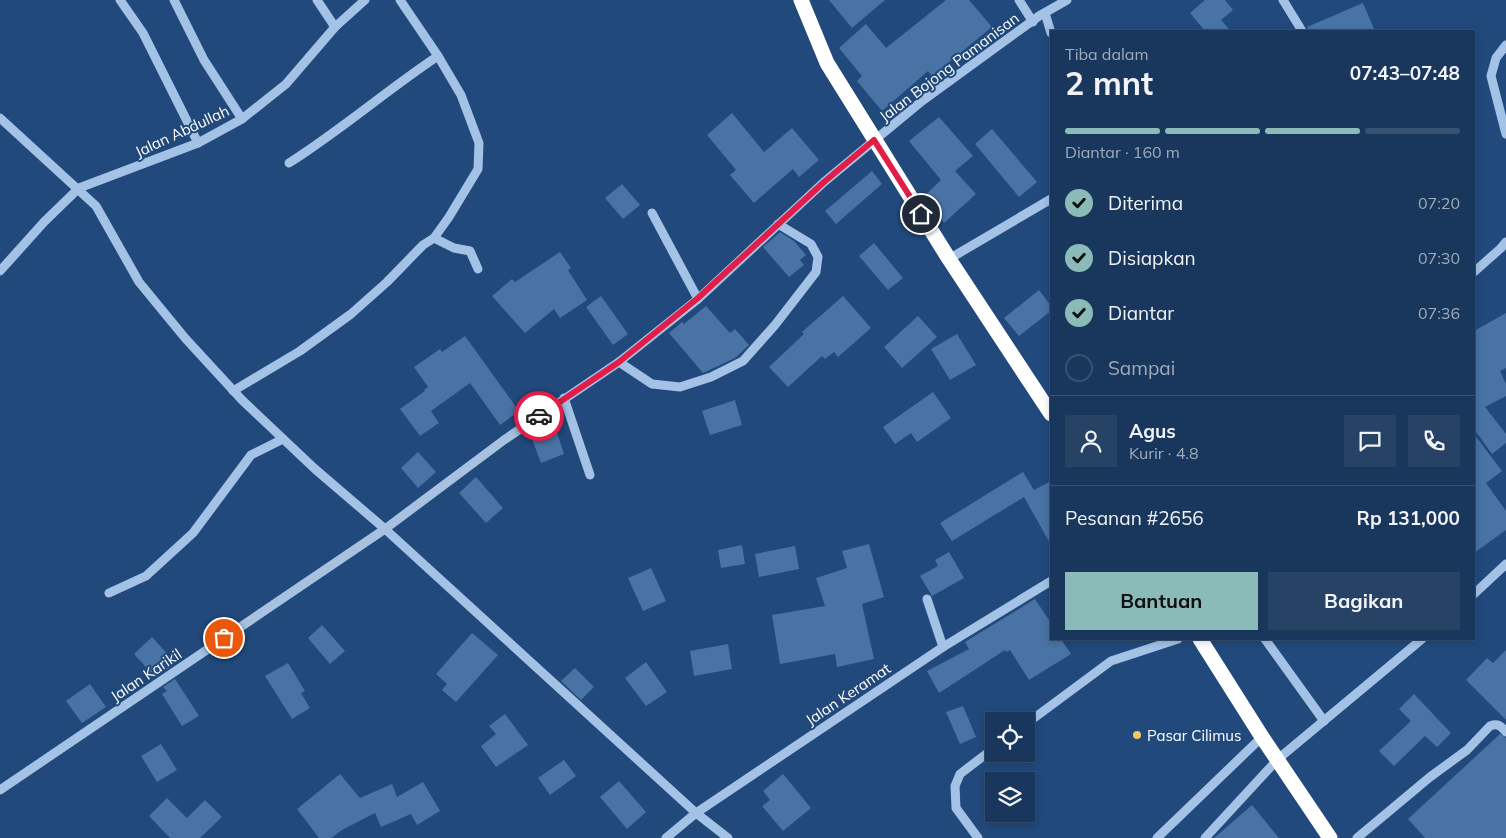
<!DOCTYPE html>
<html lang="id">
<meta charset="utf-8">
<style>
body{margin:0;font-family:Mulish,sans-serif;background:#264265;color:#f1f3f6;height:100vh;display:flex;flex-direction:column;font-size:19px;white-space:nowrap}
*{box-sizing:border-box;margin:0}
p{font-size:16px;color:#9facbb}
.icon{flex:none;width:28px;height:28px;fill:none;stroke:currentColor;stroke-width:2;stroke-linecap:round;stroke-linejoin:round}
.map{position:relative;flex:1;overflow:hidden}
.details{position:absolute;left:1050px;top:30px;width:425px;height:610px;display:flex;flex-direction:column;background:#19375c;border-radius:0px;box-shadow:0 2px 8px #0003,0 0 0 1px #375172}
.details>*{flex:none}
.controls{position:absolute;left:985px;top:712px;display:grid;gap:10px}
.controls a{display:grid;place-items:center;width:50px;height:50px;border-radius:0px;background:#19375c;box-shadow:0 2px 8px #0003,0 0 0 1px #375172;font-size:25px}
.pin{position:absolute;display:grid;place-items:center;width:42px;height:42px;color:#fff;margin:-21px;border:2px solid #fff;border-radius:50%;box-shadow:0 1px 5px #0007}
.courier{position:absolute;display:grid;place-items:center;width:50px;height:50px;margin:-25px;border:4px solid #e11d48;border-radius:50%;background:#fff;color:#222;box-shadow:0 1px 6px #0007}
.head em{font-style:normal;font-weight:700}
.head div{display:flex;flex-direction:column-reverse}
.head{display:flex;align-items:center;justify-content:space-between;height:85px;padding:0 15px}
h1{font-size:32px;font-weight:700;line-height:38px}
.bar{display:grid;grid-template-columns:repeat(4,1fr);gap:8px 5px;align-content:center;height:60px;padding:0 15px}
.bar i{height:6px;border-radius:4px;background:#375172}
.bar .current{background:#8bbbb9}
.bar p{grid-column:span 4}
.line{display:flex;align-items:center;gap:12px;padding:0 15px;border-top:1px solid #375172}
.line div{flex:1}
.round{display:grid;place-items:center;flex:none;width:52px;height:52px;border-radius:0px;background:#264265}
ol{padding:0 15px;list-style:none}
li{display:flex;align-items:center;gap:15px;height:55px}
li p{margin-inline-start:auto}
li .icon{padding:5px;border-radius:50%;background:#8bbbb9;color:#111;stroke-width:4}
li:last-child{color:#9facbb}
li i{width:28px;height:28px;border:2px solid #375172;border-radius:50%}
.cta{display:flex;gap:10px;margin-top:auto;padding:10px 15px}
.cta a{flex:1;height:58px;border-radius:0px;background:#8bbbb9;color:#111;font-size:20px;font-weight:700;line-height:58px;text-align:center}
.cta a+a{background:#264265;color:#f1f3f6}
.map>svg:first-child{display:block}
.building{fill:#4973a4}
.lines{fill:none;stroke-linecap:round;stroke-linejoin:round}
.minor{stroke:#a3c2e6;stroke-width:9}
.highway{stroke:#fff;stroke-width:15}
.done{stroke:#b1bfd1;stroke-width:5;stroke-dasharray:0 9}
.route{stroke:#e11d48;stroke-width:6}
.poi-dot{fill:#f3c764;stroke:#21497b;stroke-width:2}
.labels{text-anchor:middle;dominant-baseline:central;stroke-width:4;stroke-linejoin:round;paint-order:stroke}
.street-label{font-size:15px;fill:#fff;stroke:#21497b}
.poi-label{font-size:15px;fill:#fff;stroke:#21497b;text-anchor:start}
</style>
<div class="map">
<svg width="1506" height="838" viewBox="0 0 1506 838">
<rect width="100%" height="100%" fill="#21497b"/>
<g class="building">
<path d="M 829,0 L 885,0 L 852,28 Z"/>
<path d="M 946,0 L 969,0 L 992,27 L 932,76 L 928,71 L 882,111 L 857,81 L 862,76 L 839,48 L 866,24 L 886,48 Z"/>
<path d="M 1205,0 L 1225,0 L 1233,10 L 1221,20 L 1231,31 L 1205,31 L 1190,13 Z"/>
<path d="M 1363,3 L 1375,31 L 1308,31 L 1307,27 Z"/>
<path d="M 732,113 L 764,152 L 792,128 L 819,160 L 799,177 L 793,169 L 754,203 L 730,175 L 736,170 L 707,135 Z"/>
<path d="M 939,117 L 973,156 L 955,171 L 976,194 L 944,223 L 922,198 L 941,180 L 909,141 Z"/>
<path d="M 992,129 L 1037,182 L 1019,197 L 975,144 Z"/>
<path d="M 872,171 L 882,184 L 836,224 L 825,211 Z"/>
<path d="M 622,184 L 640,205 L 623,219 L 605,198 Z"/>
<path d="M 780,232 L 794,241 L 806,255 L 800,260 L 804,265 L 789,277 L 763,247 Z"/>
<path d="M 874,243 L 903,278 L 888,290 L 859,256 Z"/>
<path d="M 560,252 L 571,268 L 568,270 L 587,300 L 560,318 L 554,309 L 525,333 L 492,296 L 512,279 L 515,282 Z"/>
<path d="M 1039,290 L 1051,306 L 1051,311 L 1019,336 L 1004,318 Z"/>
<path d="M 601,296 L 628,334 L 613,345 L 586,307 Z"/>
<path d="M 843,296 L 871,328 L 838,357 L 834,352 L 825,359 L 822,356 L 788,387 L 769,367 L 804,334 L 802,332 Z"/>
<path d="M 706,306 L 730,333 L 735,329 L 749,345 L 735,358 L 703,373 L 669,333 L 682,322 L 684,324 Z"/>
<path d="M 1506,313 L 1506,368 L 1500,371 L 1506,384 L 1506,396 L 1485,407 L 1506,434 L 1506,443 L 1492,454 L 1474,429 L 1474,331 Z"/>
<path d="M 918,316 L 937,337 L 902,368 L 884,347 Z"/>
<path d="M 957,334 L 976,365 L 950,380 L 931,349 Z"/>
<path d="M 465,336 L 519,411 L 500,425 L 470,383 L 431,411 L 439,423 L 420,436 L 400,409 L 425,391 L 424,390 L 428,387 L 414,367 L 440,349 L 442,352 Z"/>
<path d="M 933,392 L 951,418 L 917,442 L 911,433 L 895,444 L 883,427 Z"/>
<path d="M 735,400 L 742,425 L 710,435 L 702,411 Z"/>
<path d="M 553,421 L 564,454 L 541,463 L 529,431 Z"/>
<path d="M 1474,434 L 1502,471 L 1486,483 L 1506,511 L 1506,530 L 1474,553 Z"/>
<path d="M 418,452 L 436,472 L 418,488 L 401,468 Z"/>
<path d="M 1023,472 L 1034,490 L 1051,481 L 1051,545 L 1024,497 L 952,541 L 940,523 Z"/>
<path d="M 476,477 L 503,508 L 486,523 L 459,493 Z"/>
<path d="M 869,544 L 884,597 L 862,604 L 874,659 L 837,667 L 835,654 L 780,664 L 772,615 L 825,606 L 816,578 L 847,568 L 842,551 Z"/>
<path d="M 742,545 L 745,564 L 721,568 L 718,550 Z"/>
<path d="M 795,546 L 799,569 L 759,577 L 755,554 Z"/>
<path d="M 949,552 L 964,578 L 932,596 L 920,576 L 938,566 L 935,560 Z"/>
<path d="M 651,568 L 666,601 L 643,611 L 628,578 Z"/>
<path d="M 1035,599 L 1051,623 L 1051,639 L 1061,639 L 1071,654 L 1029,680 L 1010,650 L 1006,652 L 1005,650 L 939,693 L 927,671 L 969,649 L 965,642 Z"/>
<path d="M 322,625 L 345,651 L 330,664 L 308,638 Z"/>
<path d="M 472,633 L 498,655 L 456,702 L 442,690 L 447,684 L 436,674 Z"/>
<path d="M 152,637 L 173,660 L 167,665 L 169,668 L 155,677 L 134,654 Z"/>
<path d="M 728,644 L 732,669 L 694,676 L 690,651 Z"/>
<path d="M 1506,650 L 1506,720 L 1466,680 L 1487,658 L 1493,663 Z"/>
<path d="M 646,662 L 667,692 L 646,706 L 625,678 Z"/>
<path d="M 288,663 L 305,691 L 301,693 L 310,708 L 292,719 L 265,676 Z"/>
<path d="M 575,668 L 594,687 L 581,700 L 561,681 Z"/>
<path d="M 175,679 L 199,716 L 182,726 L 162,694 L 167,691 L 163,687 Z"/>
<path d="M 90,684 L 106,707 L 82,723 L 66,701 Z"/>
<path d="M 1414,694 L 1451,733 L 1437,747 L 1425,736 L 1394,766 L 1379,751 L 1411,721 L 1399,709 Z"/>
<path d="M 963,706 L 976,737 L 960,744 L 946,712 Z"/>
<path d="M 505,714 L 528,745 L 496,767 L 481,746 L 496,734 L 489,726 Z"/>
<path d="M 1500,734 L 1506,738 L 1506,838 L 1425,838 L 1408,819 Z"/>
<path d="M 161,744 L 177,770 L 157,782 L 141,756 Z"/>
<path d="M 564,760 L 576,776 L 550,795 L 538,778 Z"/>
<path d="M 340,774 L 360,798 L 392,784 L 397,797 L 423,782 L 440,811 L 417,825 L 411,814 L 381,827 L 375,813 L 342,830 L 331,838 L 319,838 L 297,809 Z"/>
<path d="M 783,774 L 811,808 L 783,831 L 762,806 L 770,800 L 763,791 Z"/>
<path d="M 619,781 L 646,812 L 627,829 L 600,797 Z"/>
<path d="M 167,798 L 187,818 L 205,800 L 222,817 L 200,838 L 170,838 L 149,816 Z"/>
<path d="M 1252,805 L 1279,838 L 1214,838 Z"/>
</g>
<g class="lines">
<g class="minor">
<path d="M 120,0 L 143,33 L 198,143"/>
<path d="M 174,0 L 204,60 L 242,119"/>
<path d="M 317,0 L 335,27"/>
<path d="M 1019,0 L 1033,22"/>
<path d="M 1283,0 L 1302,31"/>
<path d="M 1045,13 L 1051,33"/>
<path d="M 1506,45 L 1496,58 L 1491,76 L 1506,134"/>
<path d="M 0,118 L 96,206 L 139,282 L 185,338 L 242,400 L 315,469 L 385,529 L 696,813 L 728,838"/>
<path d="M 289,163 C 341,130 387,90 438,56"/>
<path d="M 652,213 L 698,299"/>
<path d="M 434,238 L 454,248 L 470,251 L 478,269"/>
<path d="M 949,259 L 1051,199"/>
<path d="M 0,271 L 44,222 L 79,188 L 198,143 L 242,119 L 286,84 L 335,27 L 365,0"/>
<path d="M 1474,272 L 1501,248 L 1506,242"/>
<path d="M 619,362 L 652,384 L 680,387 L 711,377 L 743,361 L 775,325 L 816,272 L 818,257 L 811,244 L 778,224"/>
<path d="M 233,391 L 300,351 L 351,314 L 387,282 L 423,245 L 434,238 L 449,217 L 478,169 L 479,143 L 461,95 L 438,56 L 400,0"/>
<path d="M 564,398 L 590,475"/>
<path d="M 109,593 L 146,576 L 193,533 L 251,455 L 283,439"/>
<path d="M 1474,594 L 1506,564"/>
<path d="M 927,599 L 943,647"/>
<path d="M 1265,639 L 1324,721"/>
<path d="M 1026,724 L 1111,661 L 1178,639"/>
<path d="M 0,790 L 385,529 L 504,440 L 619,362 L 698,299 L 824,182 L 922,101 L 1039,16 L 1067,0"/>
<path d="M 666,838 L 696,813 L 943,647 L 1051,581"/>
<path d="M 978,838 L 956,808 L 955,786 L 960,774 L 994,748"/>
<path d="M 1157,838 L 1262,737"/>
<path d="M 1205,838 L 1278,759 L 1422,639"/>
<path d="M 1357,838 L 1430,777 L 1467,750 L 1490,726 C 1498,723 1501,726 1506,732"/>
</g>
<g class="highway">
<path d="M 801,0 L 827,63 L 949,259 L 1051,414"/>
<path d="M 1200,639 L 1262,737 L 1330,838"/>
</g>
</g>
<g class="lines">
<path class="done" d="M 224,638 L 385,529 L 539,416"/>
<path class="route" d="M 539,416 L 619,362 L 698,298 L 824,182 L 874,140 L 921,214"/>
</g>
<circle class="poi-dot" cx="1137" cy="735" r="5"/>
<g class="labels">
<g class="street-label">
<text transform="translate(949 67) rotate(-37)">Jalan Bojong Pamanisan</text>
<text transform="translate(182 131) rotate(-25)">Jalan Abdullah</text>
<text transform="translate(146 675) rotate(-34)">Jalan Karikil</text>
<text transform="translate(848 694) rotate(-34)">Jalan Keramat</text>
</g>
<g class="poi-label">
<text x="1147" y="735">Pasar Cilimus</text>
</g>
</g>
</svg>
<div class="controls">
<a><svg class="icon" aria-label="locate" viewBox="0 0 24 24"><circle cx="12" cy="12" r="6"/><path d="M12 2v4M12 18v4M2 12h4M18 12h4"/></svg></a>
<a><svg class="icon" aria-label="layers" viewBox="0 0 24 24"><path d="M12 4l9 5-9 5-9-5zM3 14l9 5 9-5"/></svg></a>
</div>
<div class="pin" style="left:224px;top:638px;background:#ea580c"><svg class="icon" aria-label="bag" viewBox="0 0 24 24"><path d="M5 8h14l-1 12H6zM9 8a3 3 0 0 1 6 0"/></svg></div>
<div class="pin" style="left:921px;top:214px;background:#1f2937"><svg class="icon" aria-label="home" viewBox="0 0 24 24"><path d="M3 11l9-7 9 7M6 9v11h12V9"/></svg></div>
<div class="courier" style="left:539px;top:416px"><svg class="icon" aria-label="car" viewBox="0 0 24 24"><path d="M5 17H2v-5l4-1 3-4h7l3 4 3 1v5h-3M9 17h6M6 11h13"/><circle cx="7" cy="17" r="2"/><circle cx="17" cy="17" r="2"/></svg></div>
<section class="details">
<div class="head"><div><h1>2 mnt</h1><p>Tiba dalam</p></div><em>07:43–07:48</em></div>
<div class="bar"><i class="current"></i><i class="current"></i><i class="current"></i><i></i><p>Diantar · 160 m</p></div>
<ol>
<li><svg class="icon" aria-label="check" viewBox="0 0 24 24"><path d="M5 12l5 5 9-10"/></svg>Diterima<p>07:20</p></li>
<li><svg class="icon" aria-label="check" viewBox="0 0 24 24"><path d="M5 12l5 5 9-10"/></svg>Disiapkan<p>07:30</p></li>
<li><svg class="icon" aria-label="check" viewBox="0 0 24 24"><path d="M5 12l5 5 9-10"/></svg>Diantar<p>07:36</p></li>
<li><i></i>Sampai</li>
</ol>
<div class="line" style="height:90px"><a class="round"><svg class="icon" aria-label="person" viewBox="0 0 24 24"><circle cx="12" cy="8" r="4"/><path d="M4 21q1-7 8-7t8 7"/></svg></a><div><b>Agus</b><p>Kurir · 4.8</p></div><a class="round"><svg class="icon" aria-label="chat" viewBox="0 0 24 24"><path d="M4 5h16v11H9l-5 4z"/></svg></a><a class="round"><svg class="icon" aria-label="phone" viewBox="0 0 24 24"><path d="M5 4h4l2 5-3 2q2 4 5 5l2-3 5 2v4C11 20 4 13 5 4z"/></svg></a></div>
<div class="line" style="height:65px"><div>Pesanan #2656</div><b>Rp 131,000</b></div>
<div class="cta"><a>Bantuan</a><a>Bagikan</a></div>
</section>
</div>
